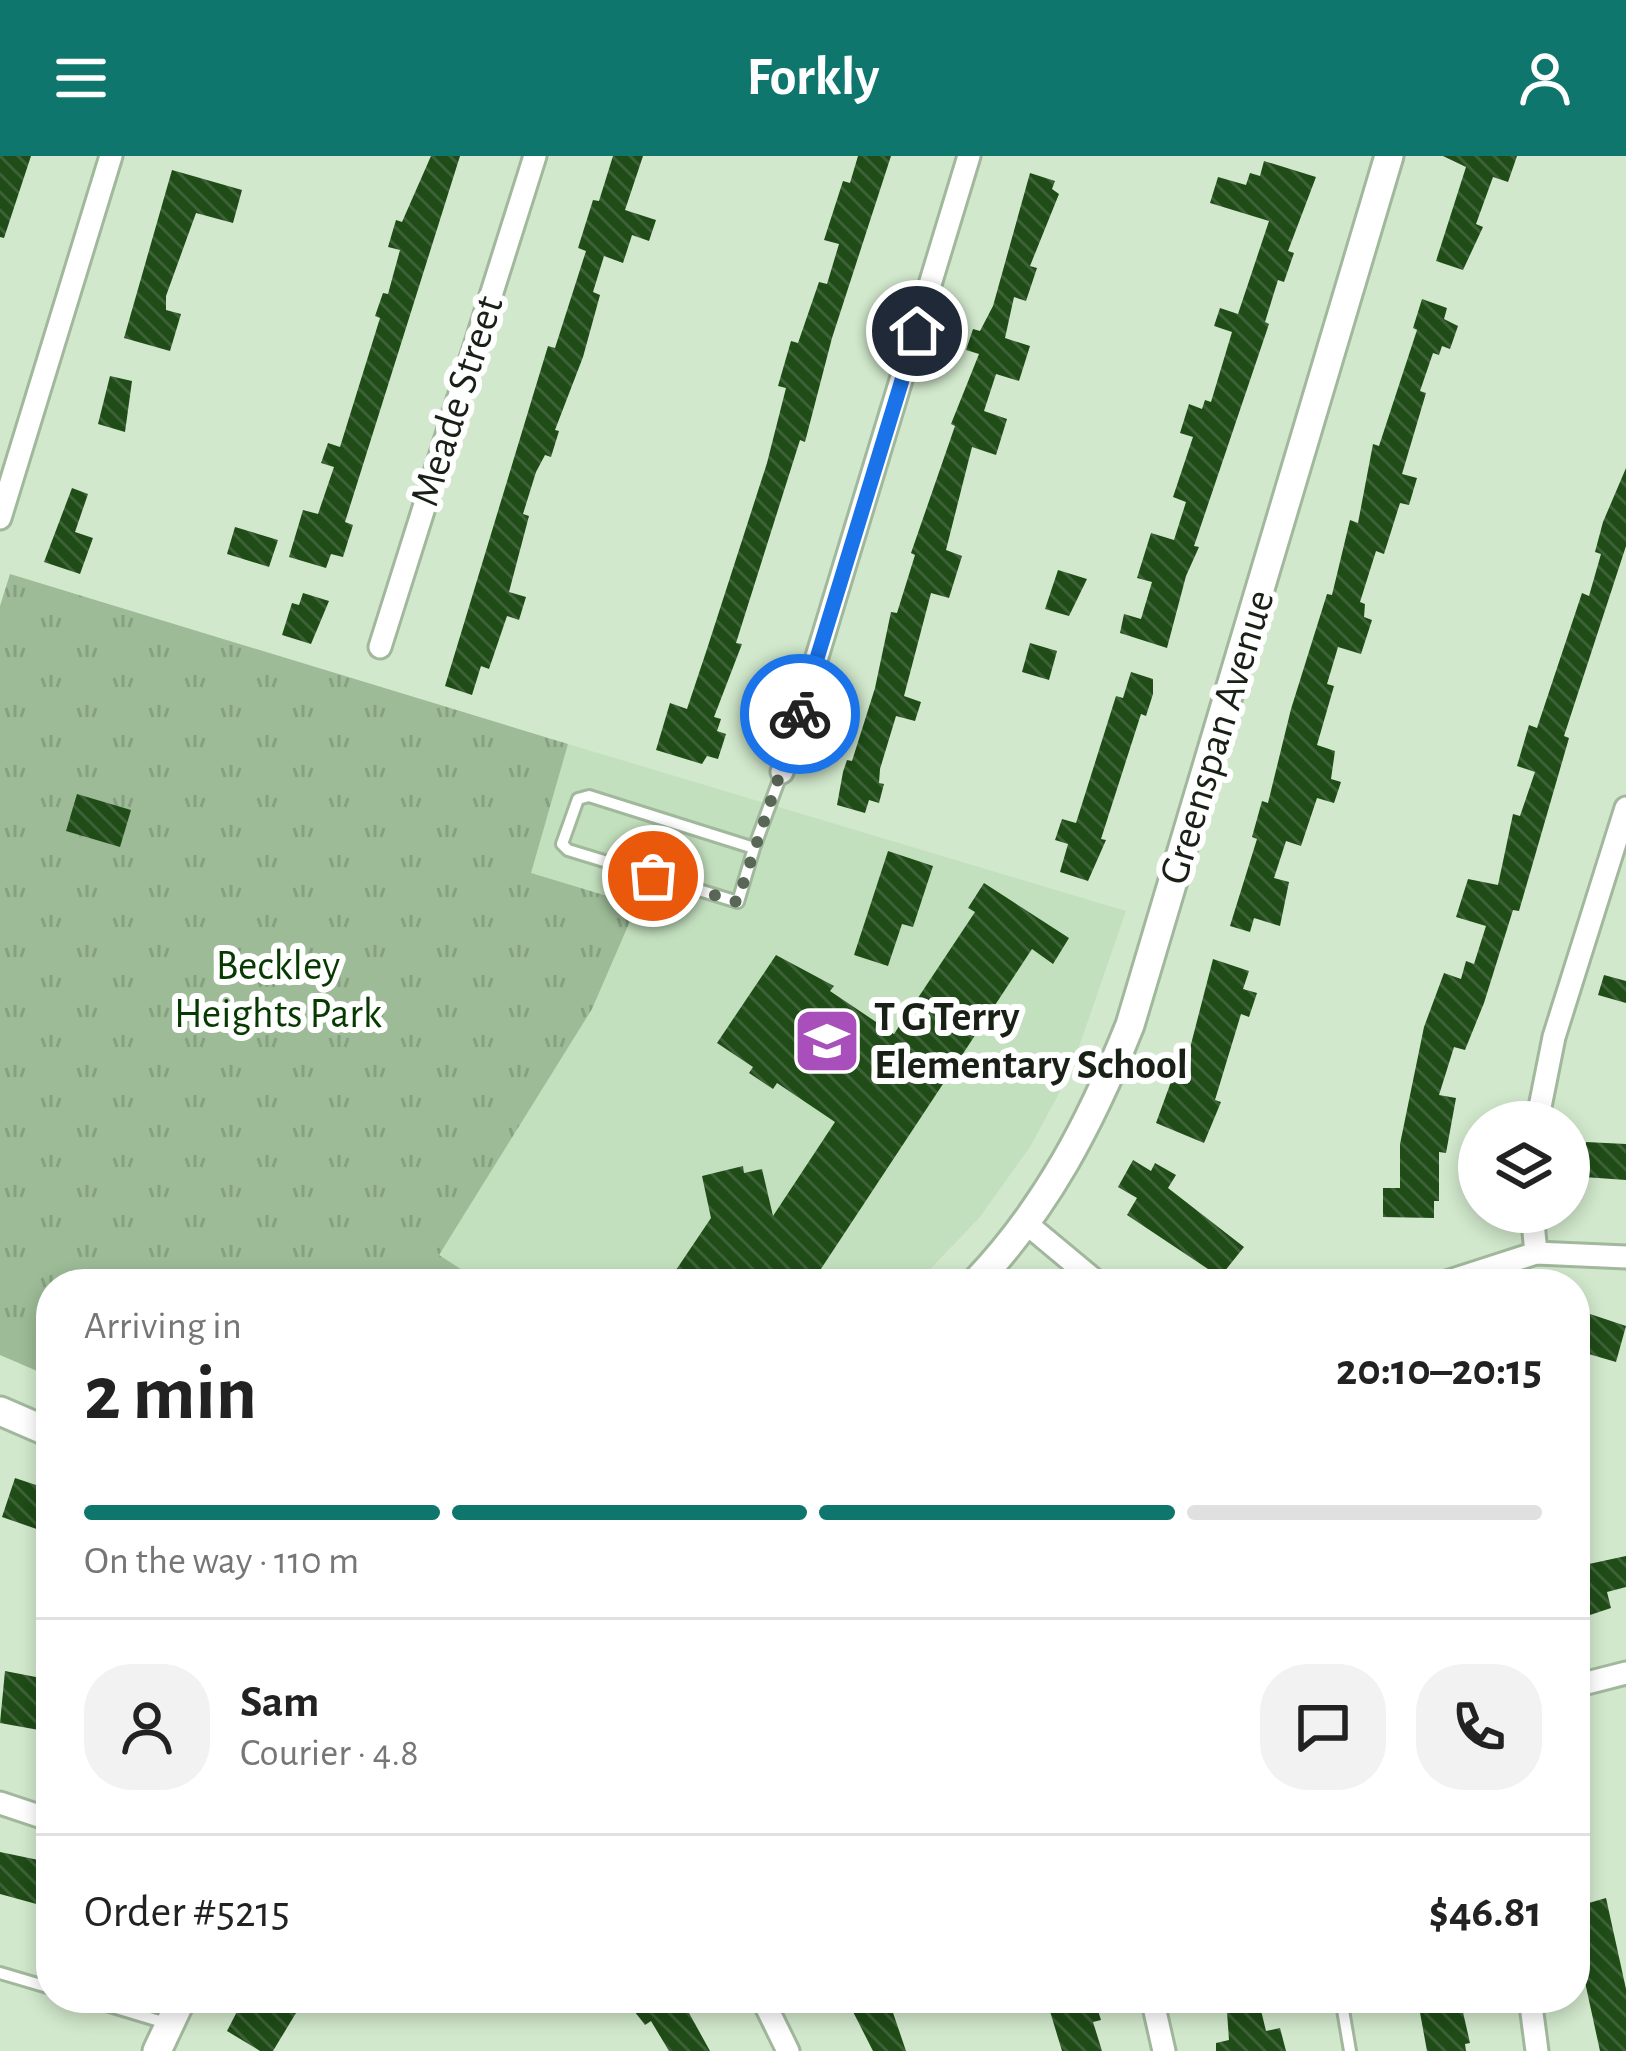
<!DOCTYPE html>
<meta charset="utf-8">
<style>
body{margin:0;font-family:"Alegreya Sans",sans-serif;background:#f2f2f2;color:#222;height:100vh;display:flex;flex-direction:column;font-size:45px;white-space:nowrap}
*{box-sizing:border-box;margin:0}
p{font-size:39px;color:#767676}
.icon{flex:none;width:66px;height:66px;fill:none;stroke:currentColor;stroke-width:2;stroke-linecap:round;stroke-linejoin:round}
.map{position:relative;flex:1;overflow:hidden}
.side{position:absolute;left:36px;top:1113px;width:1554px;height:744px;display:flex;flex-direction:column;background:#fff;border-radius:48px;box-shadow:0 6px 18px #0003}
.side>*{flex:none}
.buttons{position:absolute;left:1458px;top:945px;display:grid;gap:24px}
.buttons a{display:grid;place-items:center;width:132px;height:132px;border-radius:50%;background:#fff;box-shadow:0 6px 18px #0003;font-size:60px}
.pin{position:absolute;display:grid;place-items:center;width:102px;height:102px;color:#fff;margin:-51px;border:6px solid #fff;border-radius:50%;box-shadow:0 3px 12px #0007}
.courier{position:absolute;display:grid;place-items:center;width:120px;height:120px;margin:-60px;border:9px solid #1a73e8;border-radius:50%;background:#fff;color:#222;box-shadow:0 3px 15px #0007}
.head em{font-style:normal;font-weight:700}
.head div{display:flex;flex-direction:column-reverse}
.head{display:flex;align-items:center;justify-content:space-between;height:204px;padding:0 48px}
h1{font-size:78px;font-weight:700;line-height:90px}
.bar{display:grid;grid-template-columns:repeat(4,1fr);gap:18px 12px;align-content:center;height:144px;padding:0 48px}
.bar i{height:15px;border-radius:9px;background:#e0e0e0}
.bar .selected{background:#0f766e}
.bar p{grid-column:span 4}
.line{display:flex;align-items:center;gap:30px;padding:0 48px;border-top:3px solid #e0e0e0}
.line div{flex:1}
.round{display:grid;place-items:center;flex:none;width:126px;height:126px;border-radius:48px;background:#f2f2f2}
header{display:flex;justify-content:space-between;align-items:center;height:156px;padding:0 48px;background:#0f766e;color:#fff;font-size:54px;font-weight:700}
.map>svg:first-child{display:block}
.built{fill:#c3e0be}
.park{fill:url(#park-tufts)}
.building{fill:url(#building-back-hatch)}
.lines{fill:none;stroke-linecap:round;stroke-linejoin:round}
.service-casing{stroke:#a1b89d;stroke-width:16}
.minor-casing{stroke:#a1b89d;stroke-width:27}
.tertiary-casing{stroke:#a1b89d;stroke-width:33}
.service{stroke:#fff;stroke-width:10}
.minor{stroke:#fff;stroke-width:21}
.tertiary{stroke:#fff;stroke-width:27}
.done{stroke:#596756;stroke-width:12;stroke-dasharray:0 21.6}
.route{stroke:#1a73e8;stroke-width:15}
.labels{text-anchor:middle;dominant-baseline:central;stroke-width:12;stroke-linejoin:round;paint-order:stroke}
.street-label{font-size:42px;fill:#192117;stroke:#fff}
.park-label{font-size:42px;fill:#063a00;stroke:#fff}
.poi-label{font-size:42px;font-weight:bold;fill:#192117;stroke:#fff;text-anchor:start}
</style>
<header><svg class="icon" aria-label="menu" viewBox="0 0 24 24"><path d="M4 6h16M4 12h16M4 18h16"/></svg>Forkly<svg class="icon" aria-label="person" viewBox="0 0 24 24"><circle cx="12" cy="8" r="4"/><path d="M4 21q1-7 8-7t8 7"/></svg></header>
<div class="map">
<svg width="1626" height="1895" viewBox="0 0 1626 1895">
<defs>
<pattern id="park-tufts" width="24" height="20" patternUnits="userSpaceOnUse" patternTransform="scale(3)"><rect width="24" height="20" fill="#9cbb96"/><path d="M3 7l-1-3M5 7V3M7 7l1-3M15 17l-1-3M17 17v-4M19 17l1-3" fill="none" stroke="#86a081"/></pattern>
<pattern id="building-back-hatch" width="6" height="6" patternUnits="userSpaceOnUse" patternTransform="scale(3)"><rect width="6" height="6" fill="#1f4c17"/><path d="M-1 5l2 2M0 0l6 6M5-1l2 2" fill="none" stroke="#3e6237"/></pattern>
</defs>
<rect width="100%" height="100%" fill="#d1e8cc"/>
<path class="built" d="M 568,588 L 1126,755 L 1070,917 L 1030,991 L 980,1061 L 916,1128 L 350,1128 L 551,644 Z"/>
<path class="park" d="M 10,418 L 568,588 L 531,717 L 637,749 L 592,853 L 439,1099 L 484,1128 L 51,1128 L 51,1221 L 0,1199 L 0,450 Z"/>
<g class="building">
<path d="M 0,0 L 31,0 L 4,82 L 0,81 Z"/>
<path d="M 431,0 L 460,0 L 345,366 L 353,369 L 343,401 L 331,398 L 326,412 L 289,401 L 303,354 L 318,358 L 334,311 L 321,307 L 328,287 L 340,291 L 380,162 L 375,160 L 383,137 L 388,138 L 400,94 L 388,91 L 396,64 L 402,66 Z"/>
<path d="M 613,0 L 643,0 L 625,54 L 656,64 L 649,85 L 632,79 L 623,107 L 604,100 L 593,136 L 600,139 L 583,201 L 555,274 L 559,275 L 551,301 L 545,299 L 536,316 L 523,358 L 529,360 L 509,436 L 526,441 L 519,464 L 507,460 L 489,513 L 481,510 L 472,539 L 445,530 L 548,190 L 555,192 L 586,95 L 578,92 L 593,44 L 599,45 Z"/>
<path d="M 858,0 L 891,0 L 832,182 L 805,286 L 800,284 L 736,487 L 742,488 L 714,561 L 721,563 L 717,575 L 726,578 L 718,603 L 707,600 L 702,608 L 656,594 L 670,547 L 687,553 L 707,493 L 767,307 L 786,232 L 778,230 L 791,185 L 798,187 L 819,126 L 827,128 L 839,88 L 824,84 L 843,25 L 850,27 Z"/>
<path d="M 1443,0 L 1517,0 L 1508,26 L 1493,21 L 1476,68 L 1483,71 L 1463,114 L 1436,105 L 1466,11 Z"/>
<path d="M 1264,5 L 1316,21 L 1288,95 L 1294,97 L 1284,126 L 1278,124 L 1265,166 L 1269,168 L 1194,390 L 1199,391 L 1186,420 L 1167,492 L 1120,477 L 1124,458 L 1141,463 L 1152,426 L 1137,422 L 1151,377 L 1174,384 L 1186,346 L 1173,341 L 1193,281 L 1180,277 L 1189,248 L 1202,253 L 1205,244 L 1211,246 L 1232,176 L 1214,170 L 1220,152 L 1238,158 L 1269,65 L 1210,47 L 1218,21 L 1246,29 L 1250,17 L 1260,20 Z"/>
<path d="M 172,14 L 242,34 L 233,67 L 196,57 L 166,140 L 166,154 L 181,158 L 170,195 L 124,182 Z"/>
<path d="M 1030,17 L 1055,25 L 1052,33 L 1059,38 L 1030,110 L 1037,112 L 1026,145 L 1014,141 L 1005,182 L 1030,190 L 1019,225 L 996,218 L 984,255 L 1007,263 L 996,299 L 972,291 L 946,394 L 962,400 L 949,442 L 931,437 L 904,540 L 921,546 L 915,565 L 896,560 L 880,613 L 879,627 L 884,628 L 879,647 L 869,644 L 865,657 L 837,649 L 843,616 L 847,604 L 852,605 L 875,532 L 891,456 L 897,457 L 915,399 L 911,397 L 955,270 L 951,268 L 979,198 L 966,194 L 973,173 L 980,175 L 993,150 Z"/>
<path d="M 1422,143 L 1447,152 L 1444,163 L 1458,170 L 1450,193 L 1442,190 L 1439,199 L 1433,197 L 1420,235 L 1426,237 L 1402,318 L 1417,322 L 1409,349 L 1400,347 L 1384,398 L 1376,395 L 1360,446 L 1365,448 L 1364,461 L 1372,464 L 1361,498 L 1338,491 L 1327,528 L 1334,530 L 1317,589 L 1335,595 L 1331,623 L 1341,626 L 1334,647 L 1317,642 L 1301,690 L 1286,685 L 1274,722 L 1289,726 L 1280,770 L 1254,762 L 1250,776 L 1230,770 L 1257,683 L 1252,681 L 1262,645 L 1268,647 L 1291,553 L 1327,438 L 1332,439 L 1350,364 L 1358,367 L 1373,288 L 1379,290 L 1417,174 L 1413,172 Z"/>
<path d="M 110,220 L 132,225 L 125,276 L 98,268 Z"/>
<path d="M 1626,312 L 1626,390 L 1564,580 L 1569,582 L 1519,755 L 1513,754 L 1484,847 L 1465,894 L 1454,891 L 1439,939 L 1456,942 L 1446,997 L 1439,996 L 1439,1045 L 1434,1045 L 1434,1062 L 1383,1061 L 1383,1032 L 1400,1032 L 1400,988 L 1424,871 L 1444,817 L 1461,823 L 1466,805 L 1474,808 L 1486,770 L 1456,761 L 1468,723 L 1498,729 L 1513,658 L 1520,660 L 1535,616 L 1517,610 L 1529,569 L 1537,572 L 1582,437 L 1589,440 L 1601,398 L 1595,396 L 1603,366 Z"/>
<path d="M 72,332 L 88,338 L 75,376 L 93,382 L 80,418 L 44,406 Z"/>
<path d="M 235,371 L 278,384 L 269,411 L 227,398 Z"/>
<path d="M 1058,414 L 1087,423 L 1069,460 L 1045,453 Z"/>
<path d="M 303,437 L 329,445 L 311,488 L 282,479 L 292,447 L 299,449 Z"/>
<path d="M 1030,487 L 1057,495 L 1049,524 L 1022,516 Z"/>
<path d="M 1131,516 L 1153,523 L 1153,538 L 1146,560 L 1141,558 L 1101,683 L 1106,684 L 1088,725 L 1060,716 L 1068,688 L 1055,684 L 1062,663 L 1076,667 L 1116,540 L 1123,542 Z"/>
<path d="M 77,638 L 131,654 L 120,691 L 66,675 Z"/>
<path d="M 888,695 L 933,710 L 913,771 L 902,768 L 888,810 L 854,799 Z"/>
<path d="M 984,727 L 1069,782 L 1053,808 L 1032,793 L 811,1128 L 691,1128 L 674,1117 L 711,1062 L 702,1020 L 743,1010 L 744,1017 L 762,1013 L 773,1060 L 835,966 L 777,927 L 773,933 L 749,917 L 753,911 L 717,887 L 776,799 L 834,830 L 830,835 L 894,878 L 975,756 L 968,752 Z"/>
<path d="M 1213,803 L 1249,815 L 1243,833 L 1257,837 L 1249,861 L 1241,858 L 1215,944 L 1221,946 L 1204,987 L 1156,967 L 1172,923 L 1181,927 Z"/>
<path d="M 1604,819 L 1626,825 L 1626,847 L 1598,839 Z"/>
<path d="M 1586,986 L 1626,988 L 1626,1024 L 1584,1021 Z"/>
<path d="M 1133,1004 L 1151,1015 L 1155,1007 L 1176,1019 L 1168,1032 L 1244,1091 L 1220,1121 L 1127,1059 L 1137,1042 L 1118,1031 Z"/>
<path d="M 1575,1153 L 1626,1170 L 1616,1206 L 1575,1194 Z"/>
<path d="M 15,1322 L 51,1334 L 51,1378 L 2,1361 Z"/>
<path d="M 1626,1400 L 1626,1431 L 1607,1436 L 1611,1452 L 1575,1464 L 1575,1411 Z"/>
<path d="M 5,1515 L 51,1524 L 39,1574 L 0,1567 Z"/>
<path d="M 0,1696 L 48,1706 L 51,1752 L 0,1738 Z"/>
<path d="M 1606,1742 L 1626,1833 L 1626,1895 L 1600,1895 L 1575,1780 L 1575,1751 Z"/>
<path d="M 244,1842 L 282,1842 L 299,1852 L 273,1895 L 260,1895 L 227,1875 Z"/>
<path d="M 624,1842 L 707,1842 L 689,1857 L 710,1895 L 669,1895 L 651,1865 L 645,1869 Z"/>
<path d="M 846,1842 L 888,1842 L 906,1895 L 873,1895 Z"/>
<path d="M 1046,1842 L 1094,1842 L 1101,1864 L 1093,1866 L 1102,1895 L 1062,1895 Z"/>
<path d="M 1226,1842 L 1258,1842 L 1266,1875 L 1280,1872 L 1286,1895 L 1216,1895 L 1216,1887 L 1229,1884 Z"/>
<path d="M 1460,1843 L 1470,1887 L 1465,1888 L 1466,1895 L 1427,1895 L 1419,1851 Z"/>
</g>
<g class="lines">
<defs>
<g id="service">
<path d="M 754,692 L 738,746 L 568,694 L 562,688 L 578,643 L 589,640 L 754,692 L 782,616"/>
<path d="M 0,1817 L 51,1832"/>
<path d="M 83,1842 L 166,1867"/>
<path d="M 1341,1842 L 1350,1895"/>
</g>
<g id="minor">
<path d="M 0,362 L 111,0"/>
<path d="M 380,491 L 535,0"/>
<path d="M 782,616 L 969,0"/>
<path d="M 1537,966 L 1554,881 L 1626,652"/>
<path d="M 1532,1056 L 1536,1097"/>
<path d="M 1027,1068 L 1099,1128"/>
<path d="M 1440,1128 L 1536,1097 L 1626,1101"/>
<path d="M 1575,1530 L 1626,1517"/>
<path d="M 0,1647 L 51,1664"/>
<path d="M 762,1842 L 788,1895"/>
<path d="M 1152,1842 L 1164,1895"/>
<path d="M 1530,1842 L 1537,1895"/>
</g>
<g id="tertiary">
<path d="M 974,1128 C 1047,1052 1091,966 1130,869 L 1389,0"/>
<path d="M 0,1255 L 51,1277"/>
<path d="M 157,1895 L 182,1842"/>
</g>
</defs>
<use href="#service" class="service-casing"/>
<use href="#minor" class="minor-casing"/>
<use href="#tertiary" class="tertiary-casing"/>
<use href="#service" class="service"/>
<use href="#minor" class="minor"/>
<use href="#tertiary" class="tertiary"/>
</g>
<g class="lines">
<path class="done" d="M 653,720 L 737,746 L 800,558"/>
<path class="route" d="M 800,558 L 917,175"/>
</g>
<defs>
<symbol id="school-square" viewBox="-11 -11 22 22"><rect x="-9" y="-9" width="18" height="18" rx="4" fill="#a94fbb" stroke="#fff"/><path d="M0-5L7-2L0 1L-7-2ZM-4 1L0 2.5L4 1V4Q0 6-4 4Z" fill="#fff"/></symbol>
</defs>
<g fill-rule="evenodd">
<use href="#school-square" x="789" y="847" width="76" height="76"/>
</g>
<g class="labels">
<g class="street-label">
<text transform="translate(457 245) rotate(-72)">Meade Street</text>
<text transform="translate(1217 581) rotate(-73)">Greenspan Avenue</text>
</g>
<g class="park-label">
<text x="278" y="810">Beckley<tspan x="278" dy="48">Heights Park</tspan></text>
</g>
<g class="poi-label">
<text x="874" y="861">T G Terry<tspan x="874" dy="48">Elementary School</tspan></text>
</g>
</g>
</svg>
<div class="buttons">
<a><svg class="icon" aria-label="layers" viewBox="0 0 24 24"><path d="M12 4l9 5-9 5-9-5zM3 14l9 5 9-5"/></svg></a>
</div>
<div class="pin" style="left:653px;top:720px;background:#ea580c"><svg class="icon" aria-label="bag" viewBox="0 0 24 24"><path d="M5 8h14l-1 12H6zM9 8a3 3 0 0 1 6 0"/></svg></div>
<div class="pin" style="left:917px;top:175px;background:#1f2937"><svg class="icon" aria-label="home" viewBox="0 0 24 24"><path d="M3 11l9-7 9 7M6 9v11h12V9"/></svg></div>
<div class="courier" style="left:800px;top:558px"><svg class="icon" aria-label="bike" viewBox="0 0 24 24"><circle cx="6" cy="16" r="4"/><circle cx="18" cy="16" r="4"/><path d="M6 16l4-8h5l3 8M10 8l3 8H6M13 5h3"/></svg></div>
<section class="side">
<div class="head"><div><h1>2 min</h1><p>Arriving in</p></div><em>20:10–20:15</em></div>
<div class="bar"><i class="selected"></i><i class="selected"></i><i class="selected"></i><i></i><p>On the way · 110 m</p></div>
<div class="line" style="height:216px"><a class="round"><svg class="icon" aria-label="person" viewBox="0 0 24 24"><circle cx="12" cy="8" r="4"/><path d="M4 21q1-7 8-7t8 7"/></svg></a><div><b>Sam</b><p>Courier · 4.8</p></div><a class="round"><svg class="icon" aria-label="chat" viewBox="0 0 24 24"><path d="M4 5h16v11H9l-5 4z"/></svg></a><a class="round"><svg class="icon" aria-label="phone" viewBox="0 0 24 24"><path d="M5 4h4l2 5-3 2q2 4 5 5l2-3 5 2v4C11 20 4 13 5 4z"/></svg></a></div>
<div class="line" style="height:156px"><div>Order #5215</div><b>$46.81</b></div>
</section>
</div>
